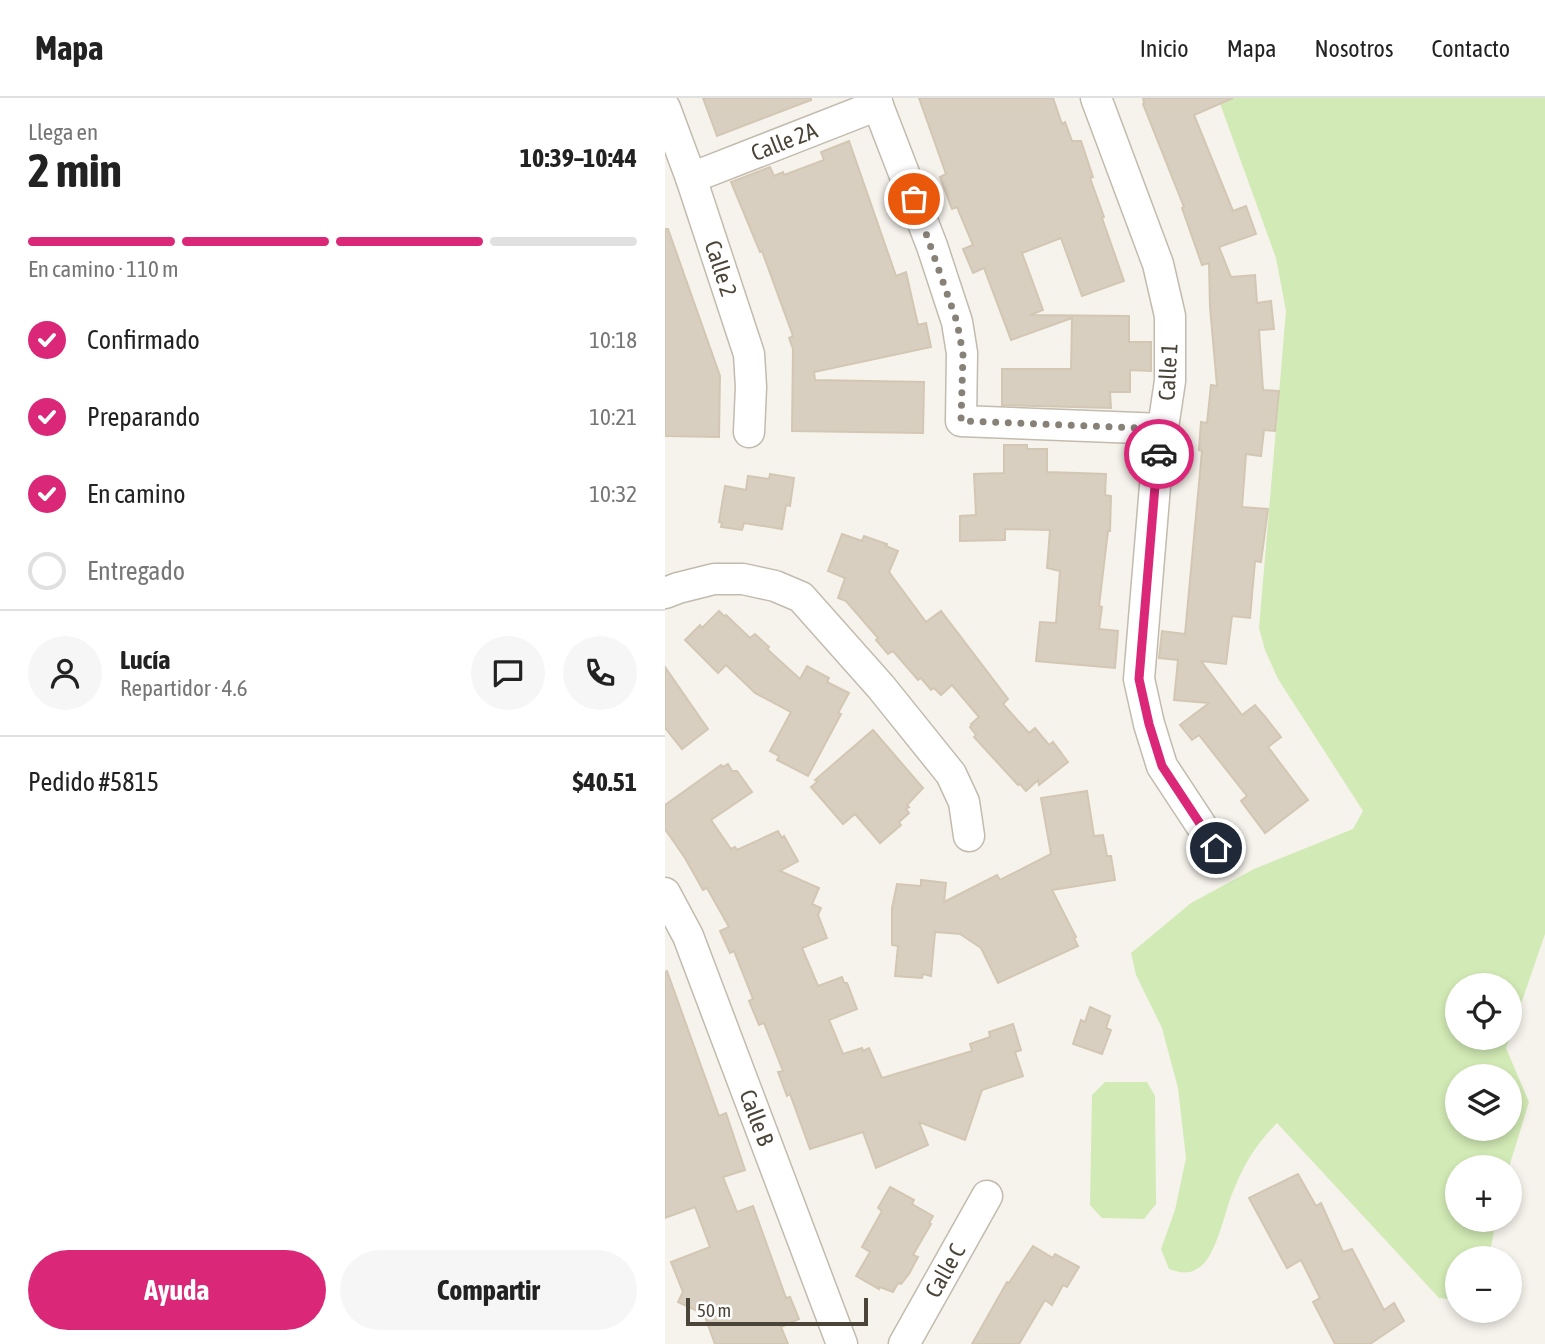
<!DOCTYPE html>
<html lang="es">
<meta charset="utf-8">
<style>
body{margin:0;font-family:"Asap Condensed",sans-serif;background:#f6f6f6;color:#222;height:100vh;display:flex;flex-direction:column;font-size:26px;white-space:nowrap}
*{box-sizing:border-box;margin:0}
p{font-size:23px;color:#767676}
.icon{flex:none;width:38px;height:38px;fill:none;stroke:currentColor;stroke-width:2;stroke-linecap:round;stroke-linejoin:round}
.map{position:relative;flex:1;overflow:hidden}
.drawer{display:flex;flex-direction:column;background:#fff;width:665px}
.drawer>*{flex:none}
.controls{position:absolute;left:780px;top:875px;display:grid;gap:14px}
.controls a{display:grid;place-items:center;width:77px;height:77px;border-radius:50%;background:#fff;box-shadow:0 4px 10px #0003;font-size:35px}
.scale{position:absolute;left:21px;bottom:18px;width:182px;box-sizing:border-box;padding-left:7px;border:4px solid #4b4439;border-top:0;font-size:19px;line-height:24px;white-space:nowrap;color:#4b4439;-webkit-text-stroke:5px #fff;paint-order:stroke}
.pin{position:absolute;display:grid;place-items:center;width:60px;height:60px;color:#fff;margin:-30px;border:4px solid #fff;border-radius:50%;box-shadow:0 2px 7px #0007}
.courier{position:absolute;display:grid;place-items:center;width:70px;height:70px;margin:-35px;border:5px solid #db2777;border-radius:50%;background:#fff;color:#222;box-shadow:0 2px 9px #0007}
.overview em{font-style:normal;font-weight:700}
.overview div{display:flex;flex-direction:column-reverse}
.overview{display:flex;align-items:center;justify-content:space-between;height:119px;padding:0 28px}
h1{font-size:46px;font-weight:700;line-height:52px}
.bar{display:grid;grid-template-columns:repeat(4,1fr);gap:10px 7px;align-content:center;height:84px;padding:0 28px}
.bar i{height:9px;border-radius:5px;background:#e0e0e0}
.bar .selected{background:#db2777}
.bar p{grid-column:span 4}
.line{display:flex;align-items:center;gap:18px;padding:0 28px;border-top:2px solid #e0e0e0}
.line div{flex:1}
.round{display:grid;place-items:center;flex:none;width:74px;height:74px;border-radius:37px;background:#f6f6f6}
ol{padding:0 28px;list-style:none}
li{display:flex;align-items:center;gap:21px;height:77px}
li p{margin-inline-start:auto}
li .icon{padding:7px;border-radius:50%;background:#db2777;color:#fff;stroke-width:4}
li:last-child{color:#767676}
li i{width:38px;height:38px;border:4px solid #e0e0e0;border-radius:50%}
.cta{display:flex;gap:14px;margin-top:auto;padding:14px 28px}
.cta a{flex:1;height:80px;border-radius:42px;background:#db2777;color:#fff;font-size:28px;font-weight:700;line-height:80px;text-align:center}
.cta a+a{background:#f6f6f6;color:#222}
header{display:flex;align-items:center;gap:42px;box-sizing:border-box;height:98px;padding:0 35px;background:#fff;border-bottom:2px solid #e0e0e0}
header strong{font-size:33px}
nav{display:flex;gap:38px;margin-inline-start:auto;font-size:24px}
main{display:flex;flex:1;min-height:0}
.map>svg:first-child{display:block}
.green{fill:#d2eab5;fill-rule:evenodd}
.building{fill:#d8cfc1;stroke:#d3c7b4;stroke-width:2}
.lines{fill:none;stroke-linecap:round;stroke-linejoin:round}
.minor-casing{stroke:#c2bbae;stroke-width:33}
.minor{stroke:#fff;stroke-width:30}
.done{stroke:#878178;stroke-width:7;stroke-dasharray:0 12.6}
.route{stroke:#db2777;stroke-width:9}
.labels{text-anchor:middle;dominant-baseline:central;stroke-width:5;stroke-linejoin:round;paint-order:stroke}
.street-label{font-size:23px;fill:#4b4439;stroke:#fff}
</style>
<header>
<strong>Mapa</strong>
<nav><a>Inicio</a><a>Mapa</a><a>Nosotros</a><a>Contacto</a></nav>
</header>
<main>
<section class="drawer">
<div class="overview"><div><h1>2 min</h1><p>Llega en</p></div><em>10:39–10:44</em></div>
<div class="bar"><i class="selected"></i><i class="selected"></i><i class="selected"></i><i></i><p>En camino · 110 m</p></div>
<ol>
<li><svg class="icon" aria-label="check" viewBox="0 0 24 24"><path d="M5 12l5 5 9-10"/></svg>Confirmado<p>10:18</p></li>
<li><svg class="icon" aria-label="check" viewBox="0 0 24 24"><path d="M5 12l5 5 9-10"/></svg>Preparando<p>10:21</p></li>
<li><svg class="icon" aria-label="check" viewBox="0 0 24 24"><path d="M5 12l5 5 9-10"/></svg>En camino<p>10:32</p></li>
<li><i></i>Entregado</li>
</ol>
<div class="line" style="height:126px"><a class="round"><svg class="icon" aria-label="person" viewBox="0 0 24 24"><circle cx="12" cy="8" r="4"/><path d="M4 21q1-7 8-7t8 7"/></svg></a><div><b>Lucía</b><p>Repartidor · 4.6</p></div><a class="round"><svg class="icon" aria-label="chat" viewBox="0 0 24 24"><path d="M4 5h16v11H9l-5 4z"/></svg></a><a class="round"><svg class="icon" aria-label="phone" viewBox="0 0 24 24"><path d="M5 4h4l2 5-3 2q2 4 5 5l2-3 5 2v4C11 20 4 13 5 4z"/></svg></a></div>
<div class="line" style="height:91px"><div>Pedido #5815</div><b>$40.51</b></div>
<div class="cta"><a>Ayuda</a><a>Compartir</a></div>
</section>
<div class="map">
<svg width="880" height="1246" viewBox="0 0 880 1246">
<rect width="100%" height="100%" fill="#f6f3ec"/>
<g class="green">
<path d="M 553,0 L 880,0 L 880,836 L 845,938 L 845,887 L 793,887 L 793,940 L 845,940 L 841,950 L 864,1004 L 844,1069 L 793,1069 L 793,1122 L 831,1122 L 824,1160 L 793,1160 L 793,1202 L 774,1200 L 612,1025 C 592,1046 581,1062 570,1089 C 560,1109 553,1156 535,1169 C 524,1177 516,1175 504,1171 L 496,1151 L 510,1112 L 521,1060 L 513,990 L 497,930 L 471,877 L 466,855 L 526,805 L 589,771 L 688,731 L 698,713 L 613,581 L 600,552 L 594,530 L 621,213 L 611,160 ZM 793,978 L 845,978 L 845,1031 L 793,1031 Z"/>
<path d="M 440,984 L 482,984 L 490,998 L 491,1106 L 479,1121 L 437,1120 L 425,1107 L 427,997 Z"/>
</g>
<g class="building">
<path d="M 38,0 L 146,0 L 146,2 L 52,38 Z"/>
<path d="M 254,0 L 388,0 L 397,26 L 400,24 L 407,43 L 416,43 L 428,79 L 425,80 L 439,119 L 437,120 L 459,183 L 417,198 L 396,140 L 357,155 L 378,212 L 365,217 L 464,218 L 464,244 L 486,244 L 486,273 L 465,272 L 465,294 L 445,294 L 446,310 L 337,307 L 337,271 L 406,271 L 407,220 L 346,242 L 319,170 L 308,175 L 298,151 L 308,147 L 292,109 L 287,111 L 275,79 L 281,76 Z"/>
<path d="M 478,0 L 568,0 L 529,17 L 568,113 L 581,108 L 591,136 L 554,149 L 566,179 L 590,177 L 592,205 L 606,203 L 609,231 L 594,232 L 598,292 L 614,293 L 610,333 L 599,332 L 596,358 L 581,356 L 577,409 L 603,411 L 596,464 L 590,463 L 585,520 L 567,518 L 561,566 L 536,563 L 577,617 L 590,607 L 601,620 L 616,639 L 603,649 L 643,702 L 600,735 L 576,703 L 582,698 L 534,637 L 527,642 L 515,627 L 544,605 L 509,602 L 513,562 L 494,560 L 497,533 L 520,536 L 537,353 L 534,352 L 536,324 L 542,325 L 546,287 L 552,288 L 545,209 L 544,165 L 537,167 L 517,110 L 519,109 L 478,6 L 479,5 Z"/>
<path d="M 184,43 L 231,178 L 241,174 L 253,227 L 261,225 L 266,249 L 149,274 L 150,282 L 259,284 L 258,335 L 127,333 L 128,251 L 124,240 L 128,238 L 97,153 L 95,154 L 66,84 L 105,69 L 109,78 L 118,74 L 119,77 L 159,62 L 156,54 Z"/>
<path d="M 0,131 L 3,131 L 55,278 L 54,339 L 0,338 Z"/>
<path d="M 339,347 L 362,347 L 362,351 L 382,351 L 382,374 L 441,376 L 440,397 L 446,398 L 445,433 L 443,433 L 434,508 L 437,509 L 434,531 L 453,533 L 450,570 L 371,563 L 375,524 L 391,525 L 395,473 L 382,470 L 385,432 L 340,431 L 340,442 L 295,443 L 295,418 L 311,417 L 309,376 L 339,375 Z"/>
<path d="M 105,376 L 129,380 L 125,408 L 121,407 L 117,431 L 79,425 L 77,432 L 56,429 L 57,425 L 54,424 L 60,388 L 81,392 L 83,378 L 104,381 Z"/>
<path d="M 177,436 L 197,443 L 199,438 L 222,446 L 221,448 L 233,453 L 224,474 L 261,524 L 276,513 L 343,601 L 338,606 L 364,635 L 370,630 L 384,647 L 388,644 L 403,664 L 374,687 L 373,682 L 361,693 L 355,686 L 353,687 L 309,639 L 311,637 L 305,629 L 307,627 L 306,626 L 314,619 L 287,587 L 276,597 L 269,590 L 266,592 L 256,580 L 253,582 L 228,553 L 223,556 L 211,542 L 213,540 L 181,503 L 173,500 L 180,480 L 163,473 Z"/>
<path d="M 54,513 L 59,518 L 61,517 L 85,540 L 90,536 L 104,549 L 102,551 L 135,581 L 142,568 L 164,580 L 162,584 L 184,595 L 173,615 L 176,616 L 143,678 L 112,662 L 114,658 L 105,653 L 126,614 L 90,595 L 61,567 L 53,575 L 20,542 L 35,527 L 37,530 Z"/>
<path d="M 0,569 L 43,631 L 17,651 L 0,630 Z"/>
<path d="M 208,632 L 258,690 L 242,707 L 244,709 L 241,711 L 244,715 L 234,724 L 236,727 L 215,745 L 190,716 L 178,726 L 146,689 L 153,683 L 150,682 Z"/>
<path d="M 63,666 L 67,673 L 72,673 L 87,694 L 46,722 L 66,751 L 70,749 L 72,752 L 113,733 L 117,740 L 119,738 L 133,763 L 115,773 L 154,790 L 147,806 L 156,810 L 153,817 L 162,840 L 137,850 L 153,888 L 177,879 L 179,885 L 182,885 L 192,911 L 164,922 L 178,956 L 197,950 L 198,953 L 204,950 L 217,980 L 307,953 L 305,946 L 325,939 L 324,934 L 348,926 L 356,952 L 350,954 L 358,978 L 317,992 L 300,1042 L 254,1024 L 263,1047 L 211,1070 L 198,1034 L 145,1051 L 125,996 L 122,998 L 113,974 L 118,973 L 99,925 L 94,927 L 84,903 L 88,901 L 69,853 L 65,855 L 55,833 L 64,829 L 42,790 L 38,792 L 20,760 L 0,731 L 0,707 L 56,667 L 58,669 Z"/>
<path d="M 422,693 L 429,738 L 438,737 L 442,758 L 446,758 L 450,782 L 387,792 L 411,839 L 409,840 L 413,848 L 333,885 L 316,850 L 295,836 L 270,834 L 266,878 L 258,876 L 257,880 L 230,878 L 233,848 L 227,847 L 227,810 L 232,786 L 256,788 L 256,782 L 281,785 L 279,804 L 332,777 L 335,782 L 386,756 L 376,700 Z"/>
<path d="M 2,873 L 54,1018 L 61,1015 L 80,1072 L 58,1079 L 72,1114 L 88,1108 L 121,1200 L 125,1199 L 134,1221 L 116,1229 L 123,1246 L 50,1246 L 39,1216 L 13,1204 L 18,1194 L 6,1164 L 45,1149 L 30,1109 L 0,1120 L 0,874 Z"/>
<path d="M 425,909 L 445,918 L 441,930 L 446,932 L 437,956 L 408,946 L 416,922 L 420,924 Z"/>
<path d="M 633,1076 L 651,1108 L 656,1105 L 678,1154 L 687,1151 L 719,1212 L 729,1205 L 739,1223 L 705,1246 L 670,1246 L 648,1204 L 655,1200 L 636,1162 L 622,1170 L 584,1100 Z"/>
<path d="M 225,1089 L 249,1102 L 247,1106 L 268,1118 L 264,1125 L 266,1126 L 248,1157 L 253,1159 L 244,1176 L 236,1186 L 233,1185 L 228,1194 L 215,1189 L 214,1191 L 191,1178 L 205,1154 L 197,1149 L 217,1113 L 213,1110 Z"/>
<path d="M 368,1148 L 388,1160 L 390,1156 L 414,1169 L 402,1189 L 398,1187 L 387,1207 L 380,1202 L 354,1246 L 307,1246 L 342,1184 L 344,1185 Z"/>
</g>
<g class="lines">
<defs>
<g id="minor">
<path d="M 210,0 L 267,148 L 292,224 L 297,255 L 296,323 L 499,331"/>
<path d="M 431,0 L 493,166 L 505,218 L 505,283 L 491,376 L 474,581 L 484,626 L 497,668 L 551,750"/>
<path id="s1" d="M 0,10 L 26,80 L 84,256 L 86,289 L 84,334"/>
<path id="s2" d="M 26,80 L 213,7"/>
<path d="M 0,495 L 13,490 L 49,481 L 78,481 L 110,488 L 136,499 L 216,589 L 286,676 L 299,704 L 304,738"/>
<path id="s3" d="M 0,795 L 23,838 L 177,1246"/>
<path id="s4" d="M 239,1246 L 322,1098"/>
</g>
</defs>
<use href="#minor" class="minor-casing"/>
<use href="#minor" class="minor"/>
</g>
<g class="lines">
<path class="done" d="M 249,101 L 292,224 L 298,256 L 296,323 L 499,331 L 494,356"/>
<path class="route" d="M 494,356 L 491,376 L 474,581 L 484,626 L 497,668 L 551,750"/>
</g>
<g class="labels">
<g class="street-label">
<text stroke="none"><textPath href="#s2" startOffset="100">Calle 2A</textPath></text>
<text stroke="none"><textPath href="#s1" startOffset="170">Calle 2</textPath></text>
<text transform="translate(503 274) rotate(-87)">Calle 1</text>
<text stroke="none"><textPath href="#s3" startOffset="243">Calle B</textPath></text>
<text stroke="none"><textPath href="#s4" startOffset="84">Calle C</textPath></text>
</g>
</g>
</svg>
<div class="controls">
<a><svg class="icon" aria-label="locate" viewBox="0 0 24 24"><circle cx="12" cy="12" r="6"/><path d="M12 2v4M12 18v4M2 12h4M18 12h4"/></svg></a>
<a><svg class="icon" aria-label="layers" viewBox="0 0 24 24"><path d="M12 4l9 5-9 5-9-5zM3 14l9 5 9-5"/></svg></a>
<a>+</a>
<a>−</a>
</div>
<div class="scale">50 m</div>
<div class="pin" style="left:249px;top:101px;background:#ea580c"><svg class="icon" aria-label="bag" viewBox="0 0 24 24"><path d="M5 8h14l-1 12H6zM9 8a3 3 0 0 1 6 0"/></svg></div>
<div class="pin" style="left:551px;top:750px;background:#1f2937"><svg class="icon" aria-label="home" viewBox="0 0 24 24"><path d="M3 11l9-7 9 7M6 9v11h12V9"/></svg></div>
<div class="courier" style="left:494px;top:356px"><svg class="icon" aria-label="car" viewBox="0 0 24 24"><path d="M5 17H2v-5l4-1 3-4h7l3 4 3 1v5h-3M9 17h6M6 11h13"/><circle cx="7" cy="17" r="2"/><circle cx="17" cy="17" r="2"/></svg></div>
</div>
</main>
